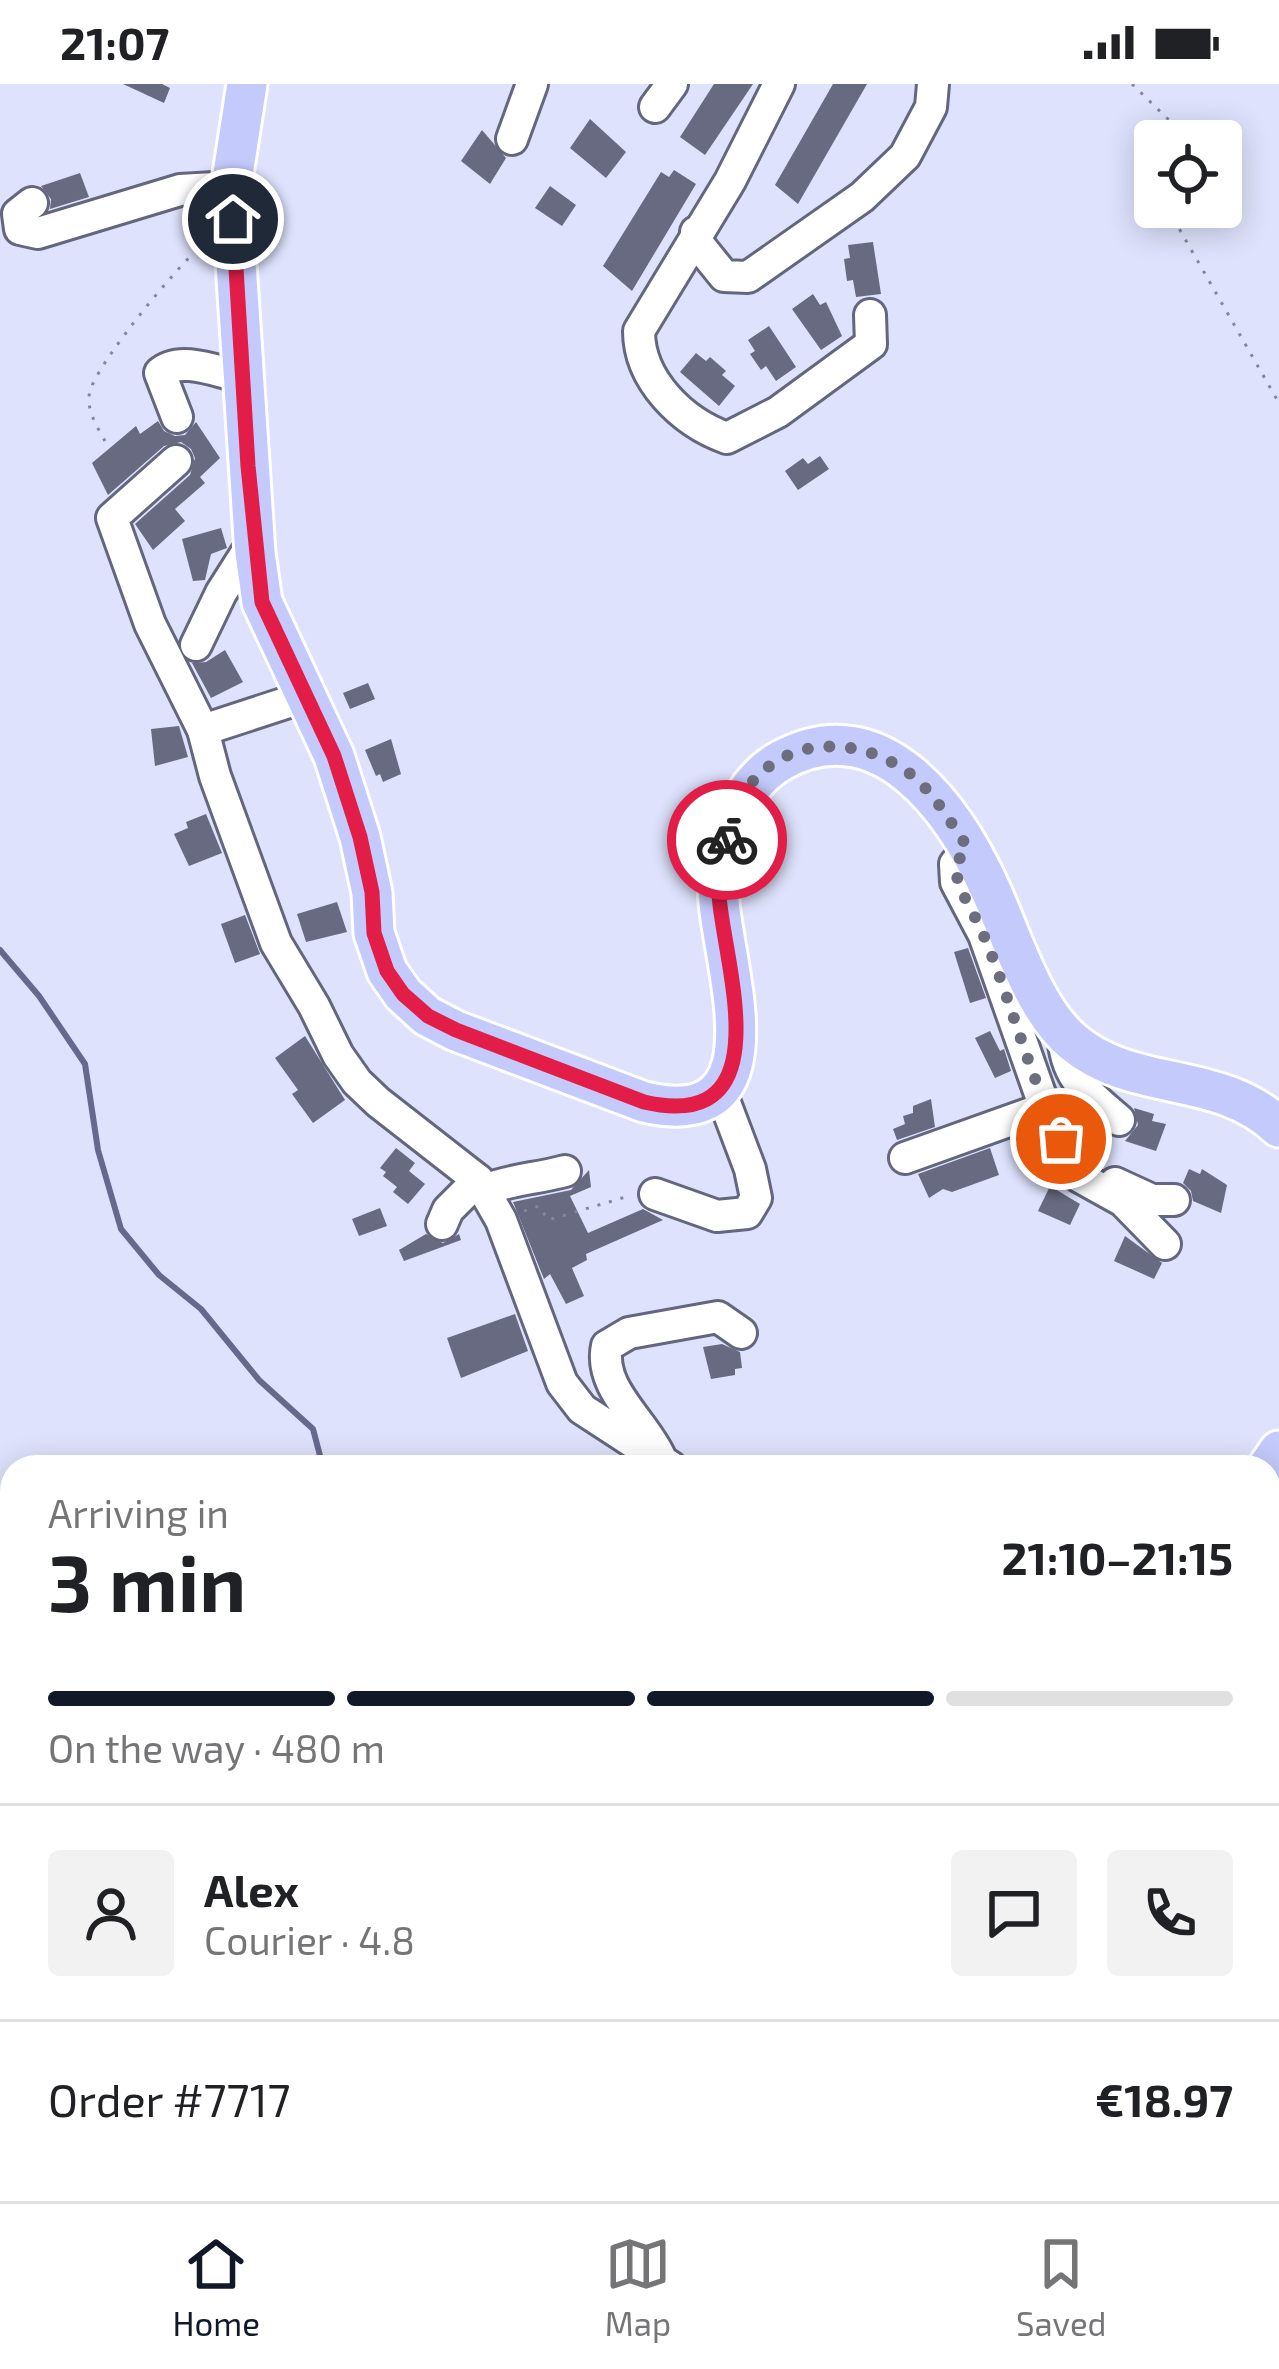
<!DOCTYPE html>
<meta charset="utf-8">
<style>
body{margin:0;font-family:"Exo 2",sans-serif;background:#f2f2f2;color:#202124;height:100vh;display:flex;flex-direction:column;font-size:45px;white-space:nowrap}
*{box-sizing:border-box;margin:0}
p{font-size:39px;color:#757577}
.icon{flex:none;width:66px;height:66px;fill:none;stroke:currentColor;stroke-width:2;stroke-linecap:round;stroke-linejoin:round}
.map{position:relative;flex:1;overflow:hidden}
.details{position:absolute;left:0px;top:1371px;width:1281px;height:747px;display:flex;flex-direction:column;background:#fff;border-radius:36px 36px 0 0;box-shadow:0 6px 30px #0003}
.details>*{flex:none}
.tools{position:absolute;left:1134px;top:36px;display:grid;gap:24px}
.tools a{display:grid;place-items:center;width:108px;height:108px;border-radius:12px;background:#fff;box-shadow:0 6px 30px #0003;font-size:60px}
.pin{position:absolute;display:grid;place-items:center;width:102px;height:102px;color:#fff;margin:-51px;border:6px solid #fff;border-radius:50%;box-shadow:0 3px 12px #0007}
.courier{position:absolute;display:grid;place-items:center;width:120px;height:120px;margin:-60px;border:9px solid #e11d48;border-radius:50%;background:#fff;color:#222;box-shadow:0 3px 15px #0007}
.overview em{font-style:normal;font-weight:700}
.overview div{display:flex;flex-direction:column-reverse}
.overview{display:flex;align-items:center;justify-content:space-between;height:204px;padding:0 48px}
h1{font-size:78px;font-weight:700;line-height:90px}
.bar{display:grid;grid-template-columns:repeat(4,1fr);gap:18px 12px;align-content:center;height:144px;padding:0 48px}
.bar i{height:15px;border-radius:9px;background:#e0e0e0}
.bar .active{background:#111827}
.bar p{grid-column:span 4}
.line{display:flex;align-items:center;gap:30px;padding:0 48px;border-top:3px solid #e0e0e0}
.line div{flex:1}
.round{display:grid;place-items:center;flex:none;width:126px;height:126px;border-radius:12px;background:#f2f2f2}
.status{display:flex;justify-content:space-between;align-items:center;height:84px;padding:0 60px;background:#fff;direction:ltr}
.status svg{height:33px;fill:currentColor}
.tab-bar{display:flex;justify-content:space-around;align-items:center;height:168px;border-top:3px solid #e0e0e0;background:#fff;font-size:33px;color:#757577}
.tab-bar a{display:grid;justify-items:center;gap:6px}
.tab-bar .active{color:#111827}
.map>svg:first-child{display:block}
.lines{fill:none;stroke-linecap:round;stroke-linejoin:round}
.stream{stroke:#656a8d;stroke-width:6}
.building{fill:#676a81}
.minor-casing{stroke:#63667d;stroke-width:36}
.major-casing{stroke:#fff;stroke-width:45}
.path{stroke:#858799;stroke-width:3;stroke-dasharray:3 9;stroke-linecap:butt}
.minor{stroke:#fff;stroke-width:30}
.major{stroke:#c4cafb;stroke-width:39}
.done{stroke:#6c6e7d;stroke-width:12;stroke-dasharray:0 21.6}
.route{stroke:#e11d48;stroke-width:15}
</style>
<div class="status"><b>21:07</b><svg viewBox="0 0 49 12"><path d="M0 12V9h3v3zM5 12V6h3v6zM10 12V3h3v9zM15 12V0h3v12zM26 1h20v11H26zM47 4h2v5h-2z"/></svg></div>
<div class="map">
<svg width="1279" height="2117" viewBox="0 0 1279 2117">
<rect width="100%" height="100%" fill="#dee2fc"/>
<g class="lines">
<path class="stream" d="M 0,866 L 39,912 L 85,980 L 98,1066 L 121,1145 L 159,1191 L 201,1225 L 259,1296 L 313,1345 L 323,1383"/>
</g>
<g class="building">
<path d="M 123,0 L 162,0 L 170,4 L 164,19 Z"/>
<path d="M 714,0 L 753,0 L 705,71 L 680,53 Z"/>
<path d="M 833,0 L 867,0 L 798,120 L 775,101 Z"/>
<path d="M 590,35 L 626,68 L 606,94 L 570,64 Z"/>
<path d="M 482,46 L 506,74 L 490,100 L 461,77 Z"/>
<path d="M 674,86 L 696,100 L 632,207 L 603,182 L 661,88 L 669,93 Z"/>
<path d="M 80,89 L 89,113 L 50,125 L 51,115 L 41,102 Z"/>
<path d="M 550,102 L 576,121 L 562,142 L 535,124 Z"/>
<path d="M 873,158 L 881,210 L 856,213 L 853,196 L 847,197 L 844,175 L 850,174 L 848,161 Z"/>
<path d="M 813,210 L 820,221 L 826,218 L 842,252 L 821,266 L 792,225 Z"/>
<path d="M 769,242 L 796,283 L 776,297 L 766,282 L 761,286 L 750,270 L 755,267 L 748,256 Z"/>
<path d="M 696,269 L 706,277 L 710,273 L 726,287 L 722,291 L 735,302 L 719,322 L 680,288 Z"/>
<path d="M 158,337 L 164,347 L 175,352 L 185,351 L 196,338 L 220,374 L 200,393 L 205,399 L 175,425 L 185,437 L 153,466 L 135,440 L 190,391 L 195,374 L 191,365 L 181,358 L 164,362 L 108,411 L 92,379 L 136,342 L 140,350 Z"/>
<path d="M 820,372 L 829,385 L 798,406 L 785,387 L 803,374 L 808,380 Z"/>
<path d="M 221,444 L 227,464 L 211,470 L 205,496 L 193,497 L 182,455 Z"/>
<path d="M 225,566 L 243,598 L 211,614 L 192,579 L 206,578 Z"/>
<path d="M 368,599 L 375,615 L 350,625 L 343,609 Z"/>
<path d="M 179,642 L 188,673 L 155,682 L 151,645 Z"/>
<path d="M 391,655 L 401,690 L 383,698 L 380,690 L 376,692 L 365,666 Z"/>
<path d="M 206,730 L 222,769 L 189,782 L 174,750 L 188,744 L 186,738 Z"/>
<path d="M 337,818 L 347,848 L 306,858 L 297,830 Z"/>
<path d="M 245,831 L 260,870 L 235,879 L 221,840 Z"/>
<path d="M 968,864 L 986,914 L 970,919 L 954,868 Z"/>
<path d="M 990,947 L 1000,967 L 1004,965 L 1011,987 L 995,994 L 975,954 Z"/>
<path d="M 305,952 L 345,1016 L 313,1039 L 292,1010 L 298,1006 L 275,974 Z"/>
<path d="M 931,1015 L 935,1043 L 897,1056 L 893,1045 L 905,1040 L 903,1032 L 913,1029 L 913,1022 Z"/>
<path d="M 1134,1024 L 1154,1030 L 1152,1037 L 1166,1040 L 1156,1067 L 1125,1057 L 1138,1041 Z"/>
<path d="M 396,1064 L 415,1079 L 409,1087 L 425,1100 L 408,1120 L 393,1108 L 397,1103 L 383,1092 L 386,1088 L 380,1084 Z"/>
<path d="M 990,1064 L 999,1091 L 952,1108 L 943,1105 L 929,1114 L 918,1090 Z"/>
<path d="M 1189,1085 L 1200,1090 L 1202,1085 L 1227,1101 L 1221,1129 L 1193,1117 L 1191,1107 L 1183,1099 Z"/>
<path d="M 589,1086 L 591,1103 L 570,1112 L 588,1149 L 643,1125 L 663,1136 L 586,1170 L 587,1176 L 572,1184 L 584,1212 L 566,1220 L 550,1190 L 544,1195 L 513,1118 L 571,1106 Z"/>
<path d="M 1050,1102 L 1080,1120 L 1070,1141 L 1038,1127 Z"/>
<path d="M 380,1124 L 387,1142 L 359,1152 L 352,1135 Z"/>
<path d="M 426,1150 L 443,1159 L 459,1150 L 461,1156 L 404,1177 L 399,1166 Z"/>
<path d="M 1125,1152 L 1162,1179 L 1154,1195 L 1114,1177 Z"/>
<path d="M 515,1230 L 528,1267 L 461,1294 L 447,1254 Z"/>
<path d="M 722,1260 L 740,1268 L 742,1284 L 735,1285 L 735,1291 L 711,1295 L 703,1263 Z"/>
</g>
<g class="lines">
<defs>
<g id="minor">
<path d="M 779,0 L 730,97 L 639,247 C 639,296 682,338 727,354 L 778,328 L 871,260 L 870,231"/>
<path d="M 655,23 L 672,0"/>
<path d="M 512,55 L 532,0"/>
<path d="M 32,119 L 18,130 L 20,145 L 38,149 L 180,106 L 231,103"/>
<path d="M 696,148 L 699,161 L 724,192 L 748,193 L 862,113 L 905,72 L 931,23 L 933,0"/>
<path d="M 177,333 L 160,289 C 180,271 218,288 242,293"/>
<path d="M 176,377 L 112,434 L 150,540 L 203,646 L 215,692 L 276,859 L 314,922 L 338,971 L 357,998 L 378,1018 L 478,1096 L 501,1136 L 562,1299 L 582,1325 L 671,1383"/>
<path d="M 196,561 L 221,509 L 254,457"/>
<path d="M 203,646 L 304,613"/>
<path d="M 968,764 L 955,780 L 956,798 L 984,851 L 1045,1024 L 1072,1079 L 1078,1092 L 1123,1117 L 1165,1160"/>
<path d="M 1063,949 C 1065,995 1087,1008 1119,1036"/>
<path d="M 905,1074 L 1045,1024"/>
<path d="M 1115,1099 L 1152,1116 L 1174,1116"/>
<path d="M 484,1106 C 512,1095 536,1095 565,1087"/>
<path d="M 655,1110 L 717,1132 L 747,1129 L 756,1114 L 750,1085 L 719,1003"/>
<path d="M 442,1140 L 448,1126 L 478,1096"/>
<path d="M 660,1373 C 644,1337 598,1304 607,1262 L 629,1249 L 718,1233 L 741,1249"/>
<path d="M 0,1853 L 7,1859"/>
<path d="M 953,2117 L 956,2106"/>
</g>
<g id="major">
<path d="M 247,0 L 231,103 L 255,469 L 262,518 L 334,672 L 360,753 L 372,809 L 374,849 L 387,887 L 403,910 L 427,932 L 456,947 L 644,1018 C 782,1050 725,889 719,818 C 715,768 736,701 782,676 C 882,622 955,727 991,807 C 1012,853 1033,925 1073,958 C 1133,1009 1219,986 1279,1043"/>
<path d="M 1268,1383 L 1279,1367"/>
<path d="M 0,2065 L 12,2051"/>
<path d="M 551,2106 L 567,2117"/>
<path d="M 773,2117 L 785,2106"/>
</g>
</defs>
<use href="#minor" class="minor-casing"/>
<use href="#major" class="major-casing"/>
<g class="path">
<path d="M 1132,0 L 1170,37 L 1176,57"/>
<path d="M 1173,123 L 1173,134 L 1279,319"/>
<path d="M 105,357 C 96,341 84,322 91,304 C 104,271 175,185 202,161"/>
<path d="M 524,1127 L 539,1122 L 548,1136 L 629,1112"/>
<path d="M 0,1743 L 12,1765"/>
<path d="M 1,1828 L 12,1825"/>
<path d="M 870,2106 L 873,2117"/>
</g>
<use href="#minor" class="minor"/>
<use href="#major" class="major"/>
</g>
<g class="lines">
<path class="done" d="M 727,756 C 733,737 740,711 754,696 C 795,650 864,655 909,689 C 933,707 951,739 968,764 L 955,780 C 957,807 973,826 983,850 C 1012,918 1028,990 1061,1055"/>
<path class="route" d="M 233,135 L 248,382 L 262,518 L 334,672 L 360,753 L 372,808 L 374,849 L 387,887 L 403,910 L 428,932 L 456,946 L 644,1018 C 779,1049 728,892 720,821 C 717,801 720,775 727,756"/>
</g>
</svg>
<div class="tools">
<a><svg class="icon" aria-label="locate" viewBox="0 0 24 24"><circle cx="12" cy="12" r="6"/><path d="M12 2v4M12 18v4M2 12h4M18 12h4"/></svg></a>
</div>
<div class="pin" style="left:1061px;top:1055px;background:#ea580c"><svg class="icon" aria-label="bag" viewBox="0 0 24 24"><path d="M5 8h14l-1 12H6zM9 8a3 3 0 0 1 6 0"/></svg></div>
<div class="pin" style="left:233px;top:135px;background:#1f2937"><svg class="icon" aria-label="home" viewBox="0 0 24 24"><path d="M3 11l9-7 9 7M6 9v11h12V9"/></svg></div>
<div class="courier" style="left:727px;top:756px"><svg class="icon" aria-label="bike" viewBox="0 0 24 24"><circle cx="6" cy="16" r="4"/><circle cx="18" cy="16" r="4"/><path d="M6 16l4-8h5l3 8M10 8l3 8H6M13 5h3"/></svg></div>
<section class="details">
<div class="overview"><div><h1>3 min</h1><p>Arriving in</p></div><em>21:10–21:15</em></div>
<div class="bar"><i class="active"></i><i class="active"></i><i class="active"></i><i></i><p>On the way · 480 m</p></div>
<div class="line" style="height:216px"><a class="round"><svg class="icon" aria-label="person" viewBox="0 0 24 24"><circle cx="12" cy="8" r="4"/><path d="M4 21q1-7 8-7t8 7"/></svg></a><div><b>Alex</b><p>Courier · 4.8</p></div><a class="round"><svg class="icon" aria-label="chat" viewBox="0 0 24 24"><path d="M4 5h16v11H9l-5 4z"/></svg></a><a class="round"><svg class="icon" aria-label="phone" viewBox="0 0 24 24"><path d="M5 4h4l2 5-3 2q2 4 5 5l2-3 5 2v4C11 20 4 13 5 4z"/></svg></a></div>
<div class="line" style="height:156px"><div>Order #7717</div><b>€18.97</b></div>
</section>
</div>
<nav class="tab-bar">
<a class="active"><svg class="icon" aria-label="home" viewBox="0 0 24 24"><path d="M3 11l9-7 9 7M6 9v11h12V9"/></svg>Home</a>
<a><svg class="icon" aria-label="map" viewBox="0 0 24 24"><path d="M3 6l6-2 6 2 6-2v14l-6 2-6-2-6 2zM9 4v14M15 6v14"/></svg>Map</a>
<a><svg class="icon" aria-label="saved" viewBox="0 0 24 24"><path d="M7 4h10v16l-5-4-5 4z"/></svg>Saved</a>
</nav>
